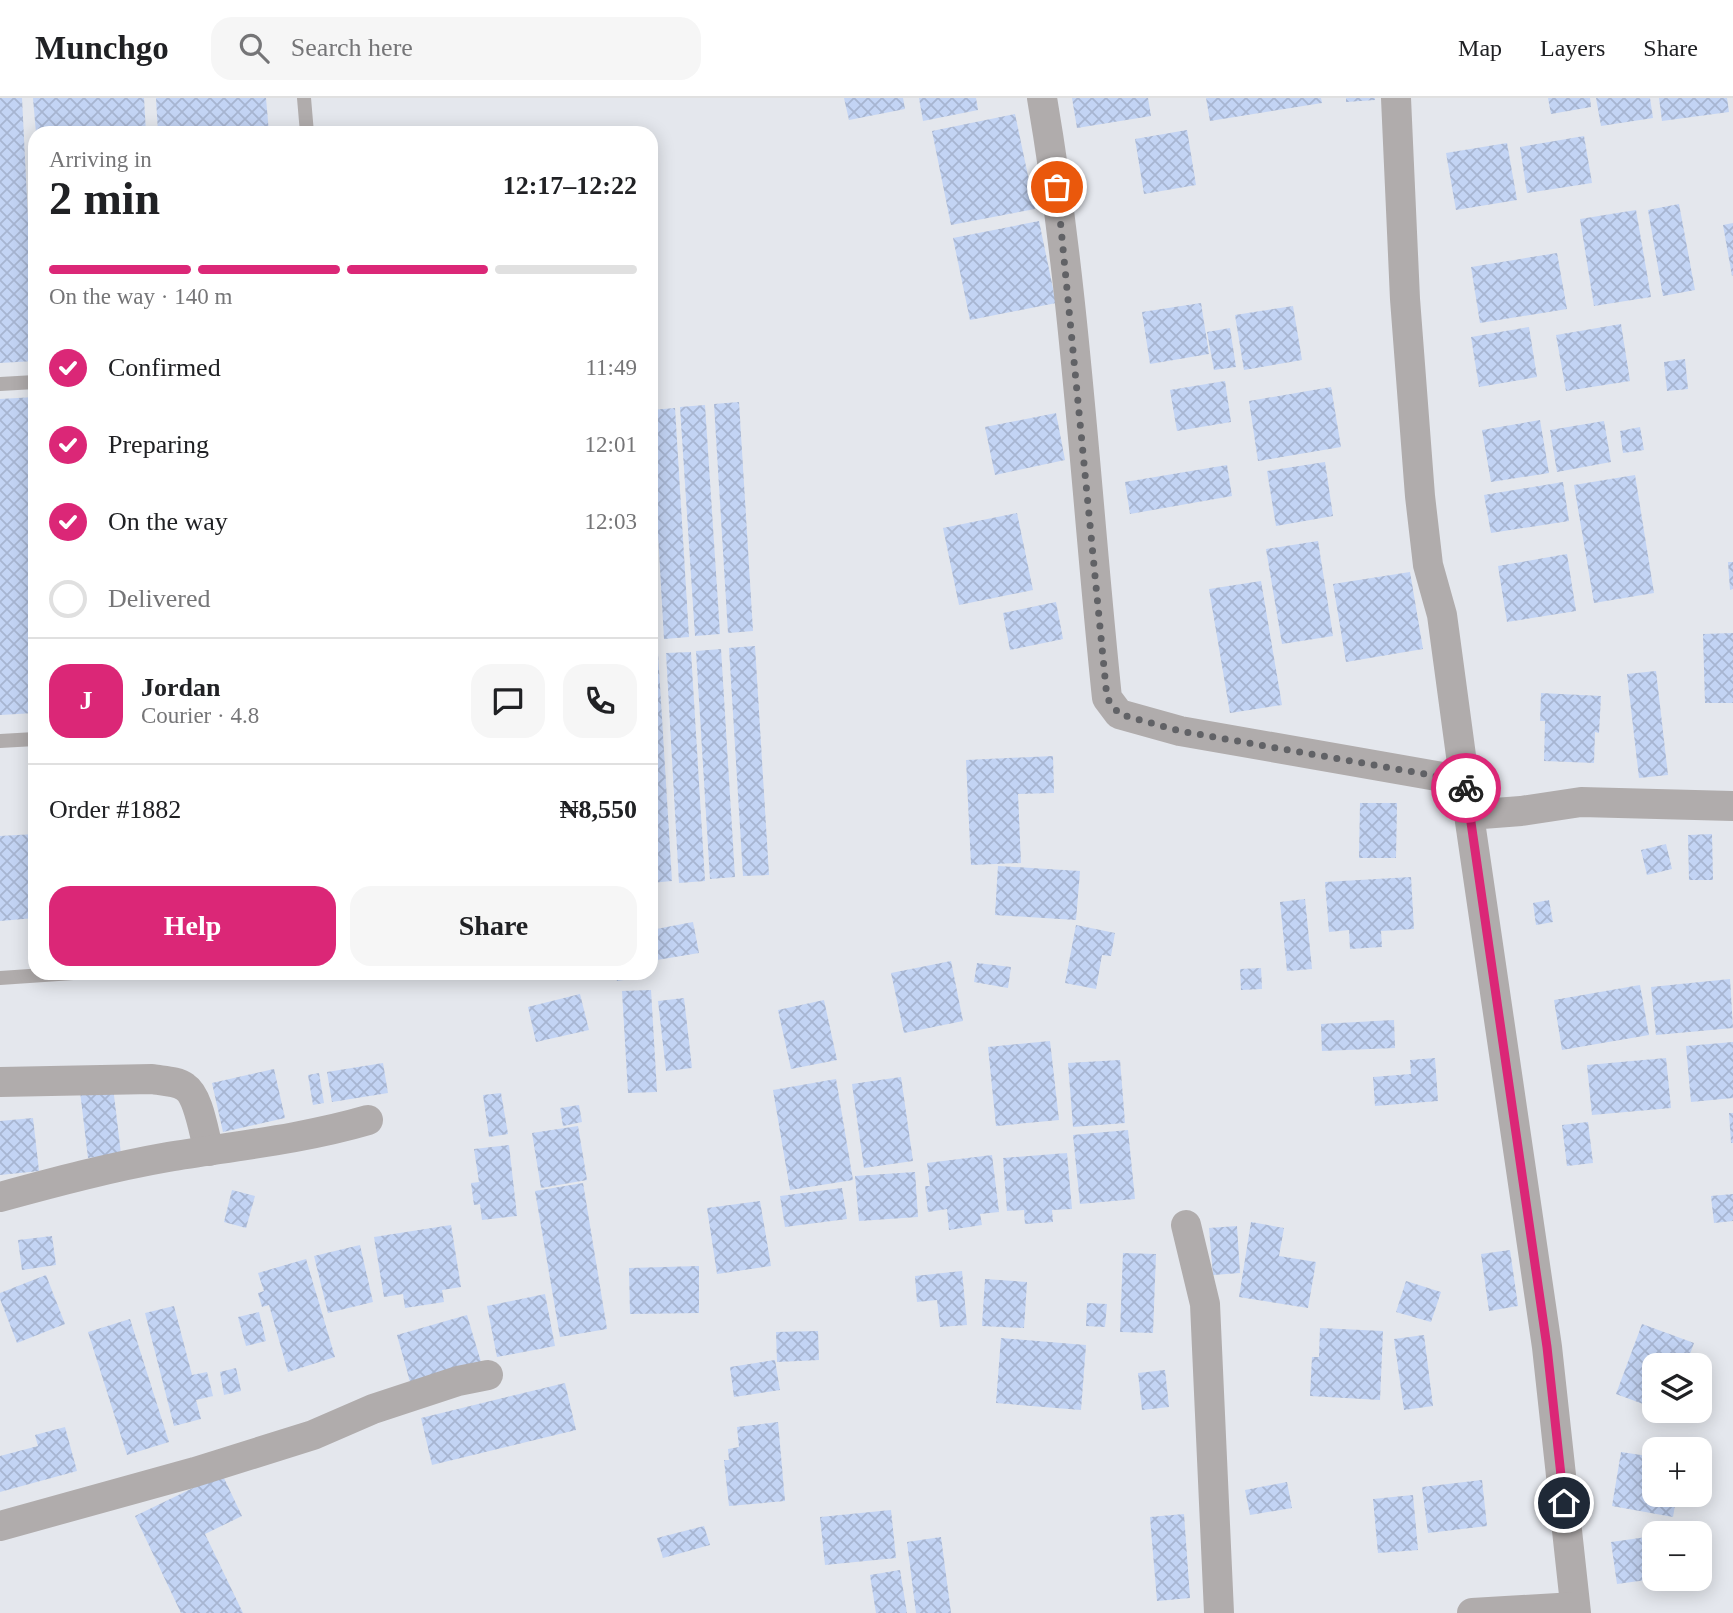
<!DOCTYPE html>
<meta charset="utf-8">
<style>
body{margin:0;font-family:"Times New Roman",serif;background:#f6f6f6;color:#202124;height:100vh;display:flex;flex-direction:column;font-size:26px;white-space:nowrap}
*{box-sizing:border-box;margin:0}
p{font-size:23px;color:#757577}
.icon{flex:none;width:38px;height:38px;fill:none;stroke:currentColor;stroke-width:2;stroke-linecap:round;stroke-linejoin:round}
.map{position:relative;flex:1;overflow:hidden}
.panel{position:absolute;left:28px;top:28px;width:630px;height:854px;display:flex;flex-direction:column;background:#fff;border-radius:21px;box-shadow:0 4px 18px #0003}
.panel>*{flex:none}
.buttons{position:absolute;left:1642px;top:1255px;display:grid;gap:14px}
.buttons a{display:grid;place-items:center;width:70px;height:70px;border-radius:14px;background:#fff;box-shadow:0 4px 18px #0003;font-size:35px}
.pin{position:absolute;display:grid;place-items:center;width:60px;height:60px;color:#fff;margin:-30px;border:4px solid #fff;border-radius:50%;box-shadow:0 2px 7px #0007}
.courier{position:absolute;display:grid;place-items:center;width:70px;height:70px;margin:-35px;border:5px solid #db2777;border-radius:50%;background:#fff;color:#222;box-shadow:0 2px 9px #0007}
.head em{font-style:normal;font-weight:800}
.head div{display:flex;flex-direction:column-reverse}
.head{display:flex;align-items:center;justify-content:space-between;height:119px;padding:0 21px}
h1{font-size:46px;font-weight:800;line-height:52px}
.bar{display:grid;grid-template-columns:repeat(4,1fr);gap:10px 7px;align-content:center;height:84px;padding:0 21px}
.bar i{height:9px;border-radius:5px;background:#e0e0e0}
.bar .selected{background:#db2777}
.bar p{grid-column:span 4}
.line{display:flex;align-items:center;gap:18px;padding:0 21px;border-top:2px solid #e0e0e0}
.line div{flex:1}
.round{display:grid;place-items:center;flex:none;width:74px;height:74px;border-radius:21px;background:#f6f6f6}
ol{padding:0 21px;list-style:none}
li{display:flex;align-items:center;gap:21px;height:77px}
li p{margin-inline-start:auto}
li .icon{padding:7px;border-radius:50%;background:#db2777;color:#fff;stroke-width:4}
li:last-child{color:#757577}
li i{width:38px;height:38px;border:4px solid #e0e0e0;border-radius:50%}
.primary-button{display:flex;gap:14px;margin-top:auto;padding:14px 21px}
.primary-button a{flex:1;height:80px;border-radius:21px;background:#db2777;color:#fff;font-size:28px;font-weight:800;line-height:80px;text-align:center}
.primary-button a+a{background:#f6f6f6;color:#202124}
header{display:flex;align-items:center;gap:42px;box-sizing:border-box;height:98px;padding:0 35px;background:#fff;border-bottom:2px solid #e0e0e0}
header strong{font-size:33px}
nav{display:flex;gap:38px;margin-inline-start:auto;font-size:24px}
.search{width:490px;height:63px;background:#f6f6f6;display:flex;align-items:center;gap:18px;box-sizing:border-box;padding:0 24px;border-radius:21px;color:#757577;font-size:26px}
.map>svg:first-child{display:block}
.building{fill:url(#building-cross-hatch)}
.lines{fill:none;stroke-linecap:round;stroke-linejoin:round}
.service{stroke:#b0acac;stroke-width:14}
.minor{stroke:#b0acac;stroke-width:30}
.done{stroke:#616266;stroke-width:7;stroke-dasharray:0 12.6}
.route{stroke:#db2777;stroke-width:9}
</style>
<header>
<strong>Munchgo</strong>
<div class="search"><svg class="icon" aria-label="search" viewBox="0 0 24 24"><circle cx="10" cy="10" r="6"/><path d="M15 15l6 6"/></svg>Search here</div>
<nav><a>Map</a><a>Layers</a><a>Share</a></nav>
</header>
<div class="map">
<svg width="1733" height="1515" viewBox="0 0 1733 1515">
<defs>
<pattern id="building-cross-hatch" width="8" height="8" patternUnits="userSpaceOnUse" patternTransform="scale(1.75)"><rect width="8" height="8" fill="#c3d4f4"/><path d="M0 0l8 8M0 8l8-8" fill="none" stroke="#a7b5d1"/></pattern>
</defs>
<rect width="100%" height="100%" fill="#e4e7ed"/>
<g class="building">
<path d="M 0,0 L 22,0 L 35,263 L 0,265 Z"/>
<path d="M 33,0 L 144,0 L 146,35 L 36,35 Z"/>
<path d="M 156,0 L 266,0 L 269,35 L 158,35 Z"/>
<path d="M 844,0 L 903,0 L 905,11 L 849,22 Z"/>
<path d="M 919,0 L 976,0 L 978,12 L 923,23 Z"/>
<path d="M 1072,0 L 1148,0 L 1151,18 L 1077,30 Z"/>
<path d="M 1206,0 L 1321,0 L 1322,5 L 1210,23 Z"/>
<path d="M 1346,0 L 1375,0 L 1375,2 L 1346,4 Z"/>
<path d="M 1548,0 L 1590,0 L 1591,9 L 1551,16 Z"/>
<path d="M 1596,0 L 1650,0 L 1653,20 L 1601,28 Z"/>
<path d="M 1659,0 L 1727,0 L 1729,14 L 1662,23 Z"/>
<path d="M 1015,16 L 1035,111 L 951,127 L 932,33 Z"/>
<path d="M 1187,32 L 1196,87 L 1144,96 L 1135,41 Z"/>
<path d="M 1584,38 L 1592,85 L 1527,95 L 1520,49 Z"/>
<path d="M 1507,45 L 1517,102 L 1456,112 L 1446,55 Z"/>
<path d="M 1679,106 L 1695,192 L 1663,198 L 1648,112 Z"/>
<path d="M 1636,112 L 1651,199 L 1594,208 L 1580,121 Z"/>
<path d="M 1039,123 L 1056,205 L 970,222 L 953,140 Z"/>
<path d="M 1733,125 L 1733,177 L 1732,178 L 1723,127 Z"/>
<path d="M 1557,155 L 1567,211 L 1480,225 L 1471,169 Z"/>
<path d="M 1201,205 L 1209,256 L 1150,266 L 1142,214 Z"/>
<path d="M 1293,208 L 1302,262 L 1244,272 L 1235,217 Z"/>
<path d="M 1621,226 L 1630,283 L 1566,293 L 1556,237 Z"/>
<path d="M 1529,229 L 1537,279 L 1479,289 L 1471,239 Z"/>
<path d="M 1230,230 L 1236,269 L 1214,272 L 1207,234 Z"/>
<path d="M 1685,261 L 1688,291 L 1667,293 L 1664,264 Z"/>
<path d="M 1225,283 L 1231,324 L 1177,333 L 1170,292 Z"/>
<path d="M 1331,289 L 1341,349 L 1258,363 L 1249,303 Z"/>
<path d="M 35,299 L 35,615 L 0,617 L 0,301 Z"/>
<path d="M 739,304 L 753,533 L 728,535 L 714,306 Z"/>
<path d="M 705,307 L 720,536 L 695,538 L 680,309 Z"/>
<path d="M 675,310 L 689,539 L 664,541 L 651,312 Z"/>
<path d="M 1056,315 L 1065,362 L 995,377 L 985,329 Z"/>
<path d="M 1540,322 L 1549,375 L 1491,384 L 1482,332 Z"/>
<path d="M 1604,323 L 1611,364 L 1557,374 L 1550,332 Z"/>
<path d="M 1640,329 L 1644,352 L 1623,355 L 1620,333 Z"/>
<path d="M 1325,364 L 1333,418 L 1276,428 L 1267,373 Z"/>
<path d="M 1227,367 L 1232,398 L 1130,416 L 1125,384 Z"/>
<path d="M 1635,377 L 1654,495 L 1594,505 L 1574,387 Z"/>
<path d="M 1563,384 L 1569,423 L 1491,435 L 1484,397 Z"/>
<path d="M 1017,415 L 1033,492 L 959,507 L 943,430 Z"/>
<path d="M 1318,443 L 1333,538 L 1282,546 L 1266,451 Z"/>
<path d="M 1567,456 L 1576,513 L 1507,524 L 1498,468 Z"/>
<path d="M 1728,464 L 1733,464 L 1733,491 L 1730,492 Z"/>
<path d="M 1410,474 L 1423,551 L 1346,564 L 1333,486 Z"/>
<path d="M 1261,483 L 1282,607 L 1230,615 L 1209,491 Z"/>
<path d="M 651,491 L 653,491 L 656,540 L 651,540 Z"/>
<path d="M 1056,504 L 1063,541 L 1010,552 L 1003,515 Z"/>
<path d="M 1733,535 L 1733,605 L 1705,605 L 1703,536 Z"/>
<path d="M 755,548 L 769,777 L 743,778 L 729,550 Z"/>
<path d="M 721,551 L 735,779 L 710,781 L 696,553 Z"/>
<path d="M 691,554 L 705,783 L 679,785 L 666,555 Z"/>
<path d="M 651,555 L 658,555 L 672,783 L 651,785 Z"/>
<path d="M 1656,573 L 1668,677 L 1639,680 L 1627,576 Z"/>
<path d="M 1541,595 L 1601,598 L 1599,635 L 1595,634 L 1594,665 L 1544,663 L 1545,623 L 1540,623 Z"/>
<path d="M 1053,658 L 1054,695 L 1018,696 L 1021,765 L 971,767 L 966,662 Z"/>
<path d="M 1360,705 L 1397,705 L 1396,760 L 1359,760 Z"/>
<path d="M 35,736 L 35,820 L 0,823 L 0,738 Z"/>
<path d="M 1712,736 L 1713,782 L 1689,782 L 1688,737 Z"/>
<path d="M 1666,746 L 1672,771 L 1647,777 L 1641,752 Z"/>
<path d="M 998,768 L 1080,773 L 1076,822 L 995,817 Z"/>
<path d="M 1411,779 L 1414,831 L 1381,833 L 1382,849 L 1350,851 L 1349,832 L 1329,834 L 1325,784 Z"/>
<path d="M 1305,801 L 1312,871 L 1287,873 L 1280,804 Z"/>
<path d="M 1549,802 L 1553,824 L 1536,827 L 1533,805 Z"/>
<path d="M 693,824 L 699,855 L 651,863 L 651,832 Z"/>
<path d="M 1076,827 L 1115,835 L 1111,858 L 1102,857 L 1096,891 L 1065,885 Z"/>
<path d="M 951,863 L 963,923 L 904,935 L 891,875 Z"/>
<path d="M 977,865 L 1011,869 L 1008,890 L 974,884 Z"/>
<path d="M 1261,870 L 1262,891 L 1241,892 L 1240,871 Z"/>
<path d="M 615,875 L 643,875 L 644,879 L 617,883 Z"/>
<path d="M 1730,881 L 1733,930 L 1656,937 L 1651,889 Z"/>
<path d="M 1640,887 L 1649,937 L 1562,952 L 1554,902 Z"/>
<path d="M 651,892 L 657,994 L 628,995 L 622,893 Z"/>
<path d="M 580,896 L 589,932 L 536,944 L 528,909 Z"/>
<path d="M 684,900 L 692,970 L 666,973 L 658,903 Z"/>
<path d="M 824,902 L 837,962 L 791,971 L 778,912 Z"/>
<path d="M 1394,922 L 1395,950 L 1322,953 L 1321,926 Z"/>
<path d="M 1050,943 L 1059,1022 L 996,1028 L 988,949 Z"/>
<path d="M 1733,944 L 1733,1000 L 1691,1004 L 1686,948 Z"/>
<path d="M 1435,960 L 1438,1003 L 1375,1008 L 1373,979 L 1411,976 L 1410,962 Z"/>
<path d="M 1666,960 L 1671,1010 L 1592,1017 L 1587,967 Z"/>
<path d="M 1120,962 L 1125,1025 L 1073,1029 L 1068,965 Z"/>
<path d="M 383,965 L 388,995 L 332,1004 L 327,974 Z"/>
<path d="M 274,971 L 285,1020 L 223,1034 L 212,985 Z"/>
<path d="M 319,975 L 324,1005 L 313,1007 L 308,977 Z"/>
<path d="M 901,979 L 913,1063 L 864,1070 L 852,986 Z"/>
<path d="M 836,981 L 853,1082 L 790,1092 L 773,992 Z"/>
<path d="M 113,989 L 121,1056 L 88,1060 L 80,993 Z"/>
<path d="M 501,995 L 508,1036 L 489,1039 L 483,997 Z"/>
<path d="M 579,1007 L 582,1024 L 563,1028 L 560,1010 Z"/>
<path d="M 1729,1015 L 1733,1015 L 1733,1045 L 1731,1045 Z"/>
<path d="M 33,1020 L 39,1073 L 0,1077 L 0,1023 Z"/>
<path d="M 1588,1024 L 1593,1065 L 1567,1068 L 1562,1027 Z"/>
<path d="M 578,1028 L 587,1082 L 541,1090 L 532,1035 Z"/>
<path d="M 1128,1032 L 1135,1101 L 1080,1106 L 1073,1037 Z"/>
<path d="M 509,1047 L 517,1118 L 482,1122 L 480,1106 L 474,1107 L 471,1085 L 479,1084 L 474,1051 Z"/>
<path d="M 1067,1055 L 1072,1111 L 1052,1112 L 1053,1124 L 1025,1126 L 1024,1112 L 1007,1113 L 1003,1060 Z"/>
<path d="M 992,1057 L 999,1114 L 980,1116 L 982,1127 L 949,1132 L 947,1111 L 928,1114 L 925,1088 L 930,1088 L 927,1065 Z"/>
<path d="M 915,1074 L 918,1119 L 859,1123 L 855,1078 Z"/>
<path d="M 583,1085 L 607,1231 L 560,1239 L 535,1093 Z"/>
<path d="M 842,1090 L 847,1121 L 785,1129 L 780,1098 Z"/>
<path d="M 232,1092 L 255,1098 L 246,1130 L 224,1124 Z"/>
<path d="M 1733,1096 L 1733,1123 L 1714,1125 L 1711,1098 Z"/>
<path d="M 760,1103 L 771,1168 L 717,1176 L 707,1110 Z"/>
<path d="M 1251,1124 L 1284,1130 L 1279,1158 L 1316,1164 L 1308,1210 L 1239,1199 Z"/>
<path d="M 451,1127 L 461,1189 L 442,1192 L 444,1204 L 405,1210 L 403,1196 L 384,1199 L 374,1139 Z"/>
<path d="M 1237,1128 L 1240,1175 L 1213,1177 L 1209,1130 Z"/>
<path d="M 52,1138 L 56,1167 L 22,1172 L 18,1142 Z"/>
<path d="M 360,1147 L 373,1204 L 328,1215 L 314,1158 Z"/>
<path d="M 1510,1152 L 1518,1208 L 1489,1213 L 1481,1156 Z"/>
<path d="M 1123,1155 L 1156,1156 L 1153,1235 L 1120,1234 Z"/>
<path d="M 306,1161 L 335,1259 L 288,1274 L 269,1207 L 262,1209 L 258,1195 L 264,1193 L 258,1175 Z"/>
<path d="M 699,1168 L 699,1215 L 630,1216 L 629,1170 Z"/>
<path d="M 962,1173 L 967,1227 L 940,1229 L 937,1202 L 917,1204 L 915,1178 Z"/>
<path d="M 46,1177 L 65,1226 L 17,1245 L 0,1201 L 0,1195 Z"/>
<path d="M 985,1181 L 1027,1184 L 1024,1230 L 982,1228 Z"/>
<path d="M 1406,1183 L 1441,1194 L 1431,1224 L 1396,1214 Z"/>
<path d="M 545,1196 L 555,1248 L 497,1259 L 487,1208 Z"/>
<path d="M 1087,1205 L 1107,1206 L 1105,1229 L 1086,1228 Z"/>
<path d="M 174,1208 L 192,1277 L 207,1274 L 213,1298 L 196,1302 L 201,1321 L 174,1328 L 145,1215 Z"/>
<path d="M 259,1214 L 266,1243 L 246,1248 L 238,1219 Z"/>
<path d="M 467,1217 L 481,1264 L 410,1284 L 397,1237 Z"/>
<path d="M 130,1221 L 169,1344 L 127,1357 L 88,1234 Z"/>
<path d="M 1642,1226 L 1694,1245 L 1686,1267 L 1654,1267 L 1654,1310 L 1616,1296 Z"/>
<path d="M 1320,1230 L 1383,1233 L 1380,1302 L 1310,1298 L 1312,1259 L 1319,1259 Z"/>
<path d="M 818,1233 L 819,1262 L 777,1264 L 776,1234 Z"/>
<path d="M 1424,1237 L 1433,1308 L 1404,1312 L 1394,1241 Z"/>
<path d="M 1001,1240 L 1086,1247 L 1081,1312 L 996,1305 Z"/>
<path d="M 775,1262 L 780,1292 L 734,1299 L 730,1269 Z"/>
<path d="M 236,1270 L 241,1293 L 224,1297 L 220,1274 Z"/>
<path d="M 1165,1272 L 1169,1309 L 1142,1312 L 1138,1275 Z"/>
<path d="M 565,1285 L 576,1332 L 432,1367 L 421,1320 Z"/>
<path d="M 778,1324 L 785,1403 L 729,1408 L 724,1362 L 729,1362 L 728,1351 L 739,1349 L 737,1329 Z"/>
<path d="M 65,1329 L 77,1373 L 0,1394 L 0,1358 L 38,1348 L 35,1337 Z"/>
<path d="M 1621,1354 L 1654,1359 L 1654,1396 L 1677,1396 L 1673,1419 L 1612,1408 Z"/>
<path d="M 222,1376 L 242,1418 L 205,1436 L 243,1515 L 181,1515 L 135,1418 Z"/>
<path d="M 1482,1382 L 1487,1428 L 1428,1435 L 1422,1389 Z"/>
<path d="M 1287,1384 L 1292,1410 L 1250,1417 L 1245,1392 Z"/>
<path d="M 1413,1397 L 1418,1452 L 1378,1455 L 1373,1401 Z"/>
<path d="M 891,1412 L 896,1460 L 825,1467 L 820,1419 Z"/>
<path d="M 1184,1416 L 1190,1500 L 1157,1503 L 1150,1419 Z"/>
<path d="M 704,1428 L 710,1447 L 663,1460 L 657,1440 Z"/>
<path d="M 1654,1438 L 1654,1481 L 1617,1486 L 1611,1444 Z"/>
<path d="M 941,1439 L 951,1515 L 916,1515 L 907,1444 Z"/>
<path d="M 900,1472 L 907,1515 L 876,1515 L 870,1477 Z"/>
</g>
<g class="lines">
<g class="service">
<path d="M 304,0 L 307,35"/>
<path d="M 0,286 L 35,284"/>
<path d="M 0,643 L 35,641"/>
<path d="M 0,880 L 73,875"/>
</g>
<g class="minor">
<path d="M 1042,0 C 1076,198 1086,400 1107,600 L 1119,616 L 1180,633 L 1465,683"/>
<path d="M 1396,0 L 1405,201 L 1420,398 L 1428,467 L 1442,517 L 1469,717 L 1547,1249 L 1576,1515"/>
<path d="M 1469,717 L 1521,713 L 1581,704 L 1733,708"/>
<path d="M 0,984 L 152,981 C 162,983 177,983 185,989 C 199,998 204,1037 209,1053"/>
<path d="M 0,1099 C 55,1084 111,1069 168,1059 C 235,1048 303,1041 368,1022"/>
<path d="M 1186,1127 L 1205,1206 L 1219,1515"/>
<path d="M 0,1428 L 195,1374 L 313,1337 L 373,1311 L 458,1283 L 488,1277"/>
<path d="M 1472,1515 L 1575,1509"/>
</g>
</g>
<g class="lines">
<path class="done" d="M 1057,89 L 1100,529 L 1107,600 L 1119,616 L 1180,633 L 1465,683 L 1466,690"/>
<path class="route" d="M 1466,690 L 1547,1249 L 1564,1405"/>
</g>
</svg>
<div class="buttons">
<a><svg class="icon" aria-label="layers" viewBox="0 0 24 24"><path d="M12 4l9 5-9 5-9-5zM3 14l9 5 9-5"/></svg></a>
<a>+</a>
<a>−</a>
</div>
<div class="pin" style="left:1057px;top:89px;background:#ea580c"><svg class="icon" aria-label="bag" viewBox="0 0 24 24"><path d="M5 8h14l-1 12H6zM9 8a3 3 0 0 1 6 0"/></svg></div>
<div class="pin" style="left:1564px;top:1405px;background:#1f2937"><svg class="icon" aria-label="home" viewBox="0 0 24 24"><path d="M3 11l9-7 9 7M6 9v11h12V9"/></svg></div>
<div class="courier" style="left:1466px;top:690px"><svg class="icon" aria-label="bike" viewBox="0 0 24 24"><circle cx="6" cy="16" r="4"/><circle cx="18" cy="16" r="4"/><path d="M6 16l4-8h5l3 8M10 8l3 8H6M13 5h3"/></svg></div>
<section class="panel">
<div class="head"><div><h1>2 min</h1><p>Arriving in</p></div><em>12:17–12:22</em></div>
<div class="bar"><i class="selected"></i><i class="selected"></i><i class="selected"></i><i></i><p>On the way · 140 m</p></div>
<ol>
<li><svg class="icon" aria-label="check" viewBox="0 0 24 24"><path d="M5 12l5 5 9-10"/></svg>Confirmed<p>11:49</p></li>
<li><svg class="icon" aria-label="check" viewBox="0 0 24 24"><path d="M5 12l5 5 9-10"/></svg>Preparing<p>12:01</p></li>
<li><svg class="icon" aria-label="check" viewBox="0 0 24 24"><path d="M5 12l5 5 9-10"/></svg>On the way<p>12:03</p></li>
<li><i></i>Delivered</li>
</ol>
<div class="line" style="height:126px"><b class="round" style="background:#db2777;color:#fff">J</b><div><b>Jordan</b><p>Courier · 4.8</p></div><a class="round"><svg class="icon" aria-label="chat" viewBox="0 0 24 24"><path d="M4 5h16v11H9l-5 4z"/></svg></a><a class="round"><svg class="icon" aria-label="phone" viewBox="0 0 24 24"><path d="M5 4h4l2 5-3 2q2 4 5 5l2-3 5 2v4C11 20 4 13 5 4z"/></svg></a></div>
<div class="line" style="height:91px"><div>Order #1882</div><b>₦8,550</b></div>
<div class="primary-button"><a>Help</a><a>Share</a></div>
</section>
</div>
